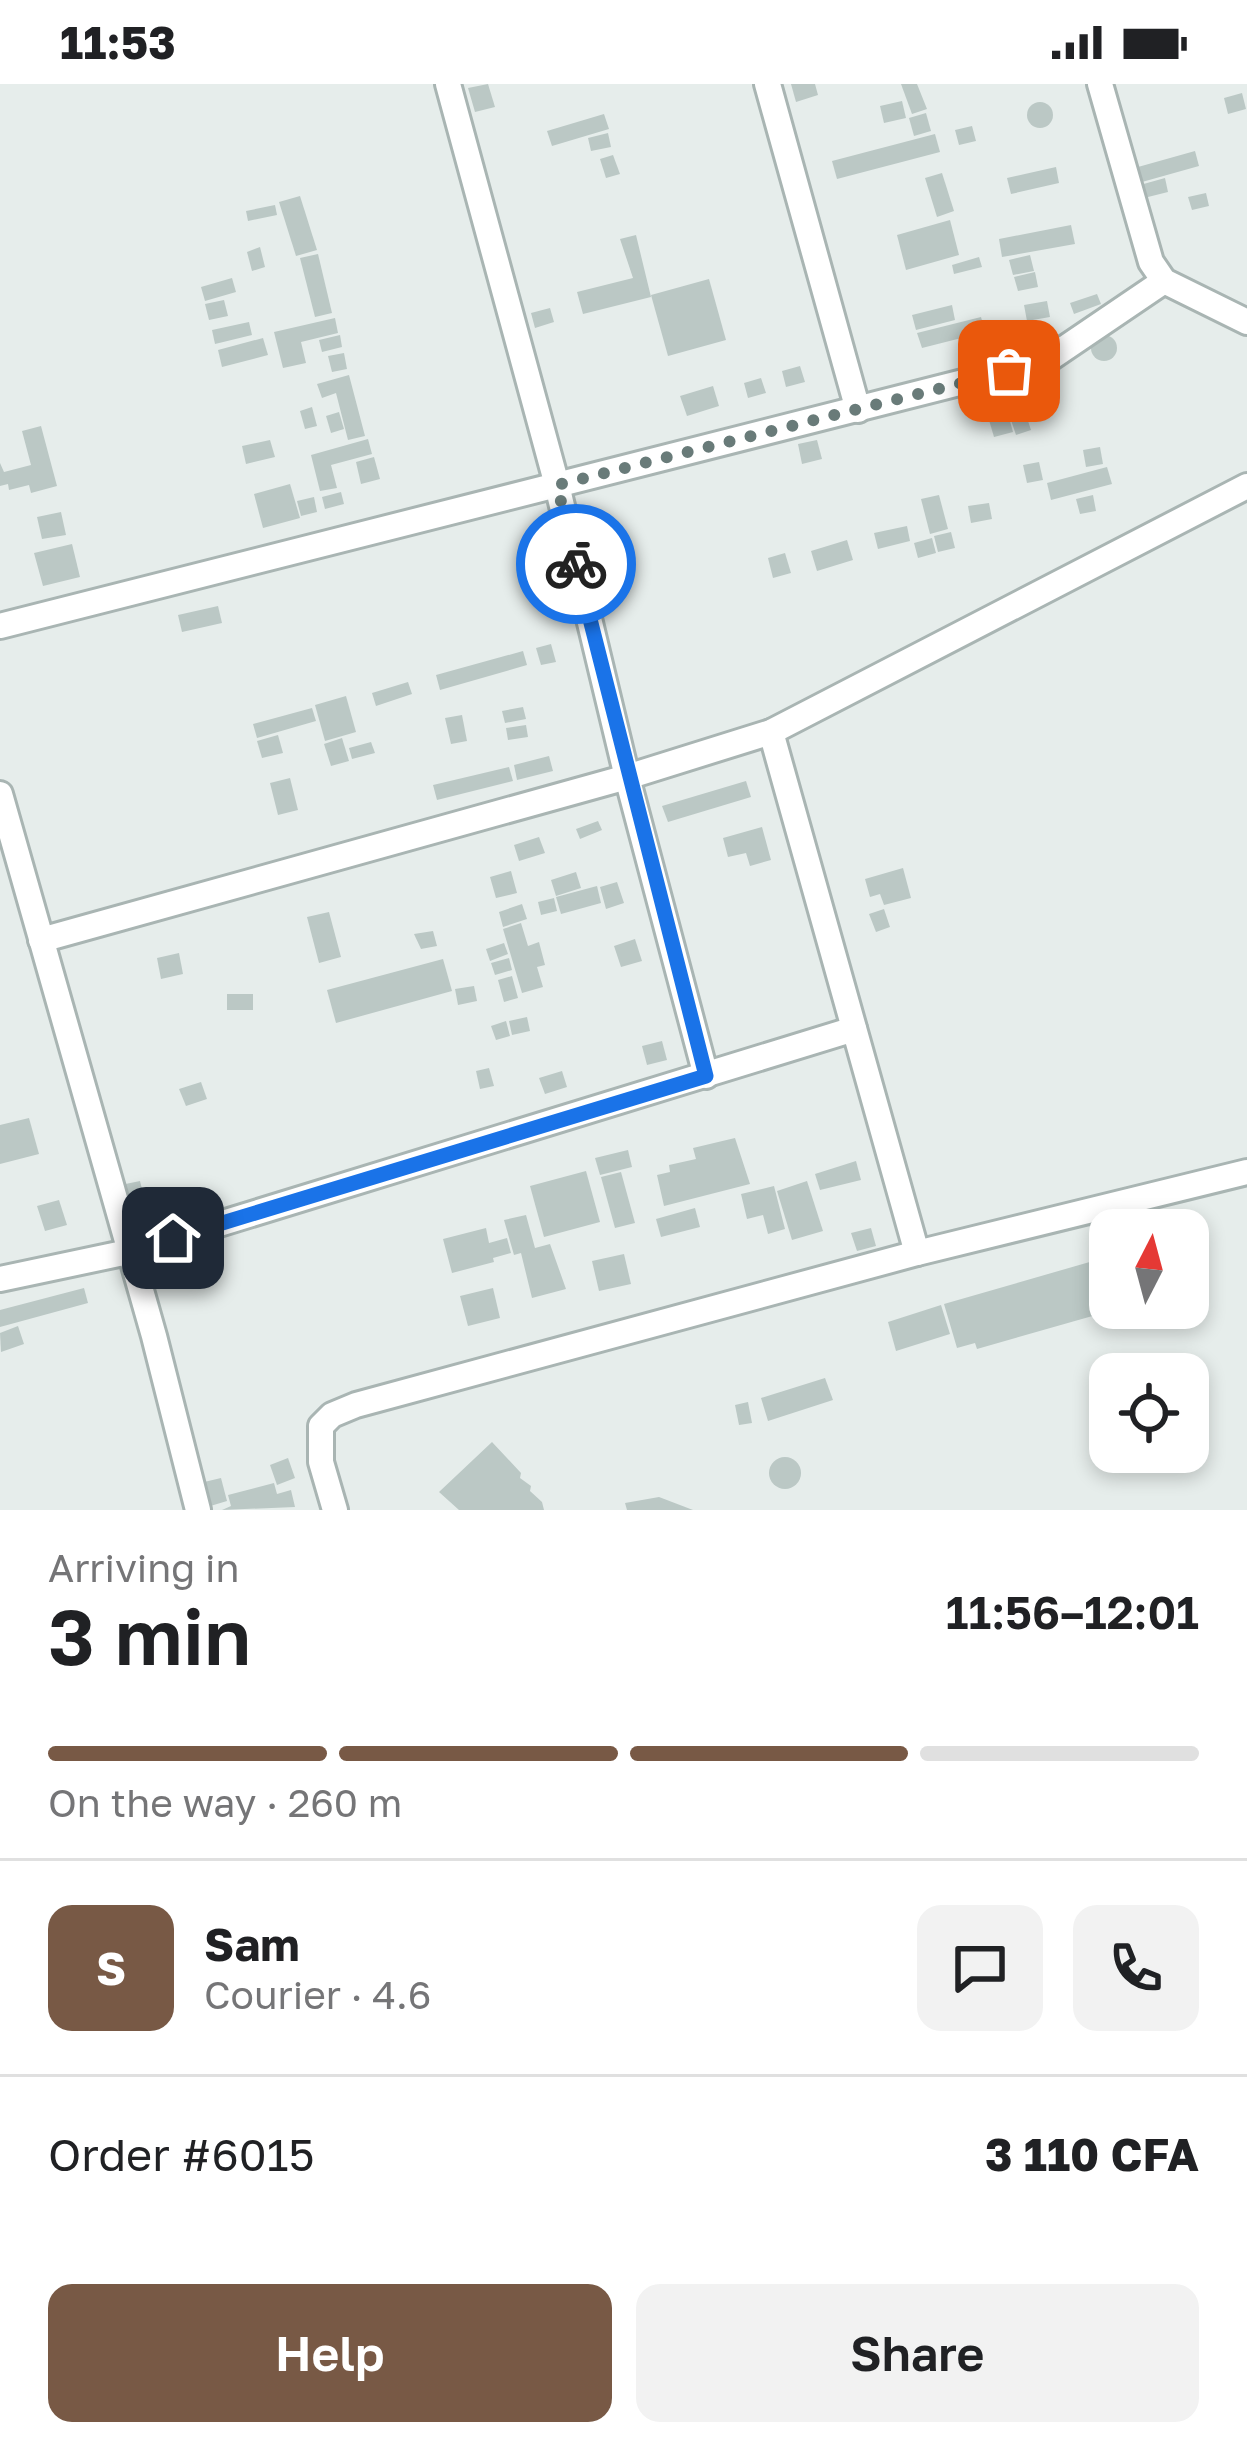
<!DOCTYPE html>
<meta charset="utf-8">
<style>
body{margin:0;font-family:"Golos Text",sans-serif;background:#f2f2f2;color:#202124;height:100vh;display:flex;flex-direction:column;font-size:45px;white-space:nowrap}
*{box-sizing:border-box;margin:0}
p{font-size:39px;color:#757577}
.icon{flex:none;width:66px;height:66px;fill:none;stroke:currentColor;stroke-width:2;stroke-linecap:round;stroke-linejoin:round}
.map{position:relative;height:1426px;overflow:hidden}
.panel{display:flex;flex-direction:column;background:#fff;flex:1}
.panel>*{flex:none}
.needle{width:78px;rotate:6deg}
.tools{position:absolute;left:1089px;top:1125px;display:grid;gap:24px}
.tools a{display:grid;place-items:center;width:120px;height:120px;border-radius:24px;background:#fff;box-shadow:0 6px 18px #0003;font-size:60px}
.pin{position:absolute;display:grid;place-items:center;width:102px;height:102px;color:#fff;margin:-51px;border-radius:24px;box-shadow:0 6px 18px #0006}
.courier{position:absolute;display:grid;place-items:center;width:120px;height:120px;margin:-60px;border:9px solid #1a73e8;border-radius:50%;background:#fff;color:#222;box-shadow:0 3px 15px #0007}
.summary em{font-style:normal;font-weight:600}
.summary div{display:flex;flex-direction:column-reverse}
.summary{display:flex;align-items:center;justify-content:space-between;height:204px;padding:0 48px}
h1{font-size:78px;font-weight:600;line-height:90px}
.bar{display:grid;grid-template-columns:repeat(4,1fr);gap:18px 12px;align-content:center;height:144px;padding:0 48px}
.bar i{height:15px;border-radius:9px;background:#e0e0e0}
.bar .active{background:#785945}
.bar p{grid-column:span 4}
.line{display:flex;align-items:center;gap:30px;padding:0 48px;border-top:3px solid #e0e0e0}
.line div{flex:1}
.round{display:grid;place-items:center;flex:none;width:126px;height:126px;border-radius:24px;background:#f2f2f2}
.primary-button{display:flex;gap:24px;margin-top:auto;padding:24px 48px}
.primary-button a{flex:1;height:138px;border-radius:24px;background:#785945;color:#fff;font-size:48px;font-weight:600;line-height:138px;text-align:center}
.primary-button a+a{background:#f2f2f2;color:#202124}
.status{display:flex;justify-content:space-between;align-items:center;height:84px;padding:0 60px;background:#fff;direction:ltr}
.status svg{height:33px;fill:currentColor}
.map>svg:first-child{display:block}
.building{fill:#bbc8c5}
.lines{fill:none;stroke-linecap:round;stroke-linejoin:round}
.street-casing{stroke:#a9b5b3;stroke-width:30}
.street{stroke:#fff;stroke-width:24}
.done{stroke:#697b79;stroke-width:12;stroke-dasharray:0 21.6}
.route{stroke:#1a73e8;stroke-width:15}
</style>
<div class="status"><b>11:53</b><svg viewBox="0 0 49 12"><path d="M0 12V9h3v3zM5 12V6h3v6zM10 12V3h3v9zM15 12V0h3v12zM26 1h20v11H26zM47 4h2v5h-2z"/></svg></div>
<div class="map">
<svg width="1247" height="1426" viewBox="0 0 1247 1426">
<rect width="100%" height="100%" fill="#e6edeb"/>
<g class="building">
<path d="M 488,0 L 495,23 L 475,28 L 468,4 Z"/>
<path d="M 791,0 L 815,0 L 818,11 L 796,18 Z"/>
<path d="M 901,0 L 917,0 L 927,25 L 912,30 Z"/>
<path d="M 1242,9 L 1246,25 L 1228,30 L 1224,14 Z"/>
<path d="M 902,17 L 906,34 L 884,39 L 880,22 Z"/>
<circle cx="1040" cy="31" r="13"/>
<path d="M 926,29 L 931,47 L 914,52 L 909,34 Z"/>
<path d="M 604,30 L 609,45 L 552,62 L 547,47 Z"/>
<path d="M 972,42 L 976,57 L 959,61 L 955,46 Z"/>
<path d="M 608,49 L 611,63 L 591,67 L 588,54 Z"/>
<path d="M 935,50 L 940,68 L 837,95 L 832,77 Z"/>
<path d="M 1195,67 L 1199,82 L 1142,98 L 1138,83 Z"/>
<path d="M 613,71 L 620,90 L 606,94 L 600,75 Z"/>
<path d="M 1056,83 L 1059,99 L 1011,110 L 1007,94 Z"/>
<path d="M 942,89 L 954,127 L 937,133 L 925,94 Z"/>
<path d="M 1165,94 L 1168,108 L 1144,114 L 1140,101 Z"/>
<path d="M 1206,109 L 1209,122 L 1192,126 L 1188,113 Z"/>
<path d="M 300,112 L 317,166 L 296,172 L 279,118 Z"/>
<path d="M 275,121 L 277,131 L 248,137 L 246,127 Z"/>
<path d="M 950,136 L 959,171 L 906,186 L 897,151 Z"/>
<path d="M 1071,141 L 1075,160 L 1002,173 L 999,155 Z"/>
<path d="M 636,151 L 651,213 L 583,230 L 577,208 L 633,194 L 620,155 Z"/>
<path d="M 260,163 L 265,183 L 252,187 L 247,168 Z"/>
<path d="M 318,170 L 332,229 L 315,233 L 300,174 Z"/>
<path d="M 1030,171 L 1034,187 L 1013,191 L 1009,176 Z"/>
<path d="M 979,173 L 982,183 L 954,190 L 952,181 Z"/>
<path d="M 1035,188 L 1038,203 L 1018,207 L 1014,193 Z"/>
<path d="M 232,194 L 236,208 L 205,217 L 201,203 Z"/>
<path d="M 709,195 L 726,256 L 668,272 L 651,211 Z"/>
<path d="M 1097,210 L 1101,220 L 1074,230 L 1070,219 Z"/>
<path d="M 224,216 L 228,232 L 209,236 L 205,220 Z"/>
<path d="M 1047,217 L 1050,233 L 1027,237 L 1024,221 Z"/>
<path d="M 952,221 L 955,236 L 916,246 L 912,231 Z"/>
<path d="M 550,224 L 554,238 L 535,244 L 531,229 Z"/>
<path d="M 981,233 L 985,248 L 922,264 L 917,249 Z"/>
<path d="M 335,234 L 338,249 L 301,258 L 306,279 L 283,284 L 274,248 Z"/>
<path d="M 249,238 L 252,251 L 215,260 L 212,246 Z"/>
<circle cx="1104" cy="264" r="13"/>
<path d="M 340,251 L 342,263 L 322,268 L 319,256 Z"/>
<path d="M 263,254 L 268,271 L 222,283 L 218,266 Z"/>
<path d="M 344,269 L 347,285 L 332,288 L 328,272 Z"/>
<path d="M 800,282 L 805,298 L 786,303 L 782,287 Z"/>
<path d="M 349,291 L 365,352 L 348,356 L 336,309 L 322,314 L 317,300 Z"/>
<path d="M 761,294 L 766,309 L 748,314 L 744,299 Z"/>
<path d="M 713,302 L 719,322 L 687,332 L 680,312 Z"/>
<path d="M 312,323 L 317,342 L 305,345 L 300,327 Z"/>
<path d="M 1024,325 L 1031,346 L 1016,351 L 1009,330 Z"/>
<path d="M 339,328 L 344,345 L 331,349 L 326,332 Z"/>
<path d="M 1008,330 L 1013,348 L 994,353 L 989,336 Z"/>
<path d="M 41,342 L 57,402 L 31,409 L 29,401 L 9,406 L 8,400 L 0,402 L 0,379 L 4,388 L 31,381 L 22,347 Z"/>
<path d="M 368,355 L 372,370 L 331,381 L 337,404 L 320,407 L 311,371 Z"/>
<path d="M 270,356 L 275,373 L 246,380 L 242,362 Z"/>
<path d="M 817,356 L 822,375 L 802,380 L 798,360 Z"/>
<path d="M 1100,363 L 1103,380 L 1086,383 L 1083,366 Z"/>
<path d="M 374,373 L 380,395 L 361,400 L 356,378 Z"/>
<path d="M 1039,378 L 1043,396 L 1027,399 L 1023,381 Z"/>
<path d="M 1107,383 L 1112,400 L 1051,416 L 1047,399 Z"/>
<path d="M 290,400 L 300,434 L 263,444 L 254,410 Z"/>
<path d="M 341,408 L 344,420 L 325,425 L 322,413 Z"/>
<path d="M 939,411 L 948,445 L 930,450 L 921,415 Z"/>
<path d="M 1093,411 L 1096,427 L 1080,430 L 1076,415 Z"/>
<path d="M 314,413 L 317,428 L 301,432 L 297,417 Z"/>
<path d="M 989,419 L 992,435 L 971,439 L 968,422 Z"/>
<path d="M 61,428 L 66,451 L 42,455 L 37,433 Z"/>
<path d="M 907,442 L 910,457 L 878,465 L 874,449 Z"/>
<path d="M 951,448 L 955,464 L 938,468 L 934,452 Z"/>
<path d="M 932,454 L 936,469 L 918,474 L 914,459 Z"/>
<path d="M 847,456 L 853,476 L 817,487 L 811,467 Z"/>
<path d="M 72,460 L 80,493 L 43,502 L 34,469 Z"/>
<path d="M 785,469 L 791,489 L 773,494 L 768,474 Z"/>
<path d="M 218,522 L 222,539 L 182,548 L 178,531 Z"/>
<path d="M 551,560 L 556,578 L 541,581 L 536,564 Z"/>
<path d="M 523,567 L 527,581 L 440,606 L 436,591 Z"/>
<path d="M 408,598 L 412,610 L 376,622 L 372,609 Z"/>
<path d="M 346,612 L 356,648 L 325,657 L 315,621 Z"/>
<path d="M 523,623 L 526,635 L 505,639 L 502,627 Z"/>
<path d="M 312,624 L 316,637 L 257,654 L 253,640 Z"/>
<path d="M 462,631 L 467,657 L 451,660 L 445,634 Z"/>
<path d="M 526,641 L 528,653 L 508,656 L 506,644 Z"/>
<path d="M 278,651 L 283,669 L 262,674 L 257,657 Z"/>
<path d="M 342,654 L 349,677 L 331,682 L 324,660 Z"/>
<path d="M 371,658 L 375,669 L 352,675 L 349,664 Z"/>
<path d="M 549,672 L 553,687 L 517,696 L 514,681 Z"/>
<path d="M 509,683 L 513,697 L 437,716 L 433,701 Z"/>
<path d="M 290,694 L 298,726 L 278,731 L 270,699 Z"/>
<path d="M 746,697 L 751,713 L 668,738 L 662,722 Z"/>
<path d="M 598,737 L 602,746 L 580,755 L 576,745 Z"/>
<path d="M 762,743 L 771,776 L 750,782 L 746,769 L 728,773 L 723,754 Z"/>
<path d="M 539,753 L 545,769 L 519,777 L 514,761 Z"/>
<path d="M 903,784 L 911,814 L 884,821 L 880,810 L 870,813 L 865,795 Z"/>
<path d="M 511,787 L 517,809 L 496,814 L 490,793 Z"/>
<path d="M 576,788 L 581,804 L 556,812 L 551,796 Z"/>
<path d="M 617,798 L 624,819 L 606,825 L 600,803 Z"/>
<path d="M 597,802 L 601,819 L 561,830 L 556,813 Z"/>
<path d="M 554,814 L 557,827 L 541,831 L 538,818 Z"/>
<path d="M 522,820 L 527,835 L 503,843 L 499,828 Z"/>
<path d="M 884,825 L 890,843 L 876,848 L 869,830 Z"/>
<path d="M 329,828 L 341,873 L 319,879 L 307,833 Z"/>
<path d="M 521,839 L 528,862 L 539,858 L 545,881 L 537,883 L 543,903 L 522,909 L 503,845 Z"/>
<path d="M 433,847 L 437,862 L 421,865 L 414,850 Z"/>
<path d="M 635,855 L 642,877 L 621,883 L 614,862 Z"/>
<path d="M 504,859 L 508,870 L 490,877 L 486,865 Z"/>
<path d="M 179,869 L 183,890 L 161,895 L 157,874 Z"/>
<path d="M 509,874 L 512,886 L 495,891 L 491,879 Z"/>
<path d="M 443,875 L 452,907 L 336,939 L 327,906 Z"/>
<path d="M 512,892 L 518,914 L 504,918 L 498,896 Z"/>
<path d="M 474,902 L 477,917 L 458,921 L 455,905 Z"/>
<rect x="227" y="910" width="26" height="16"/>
<path d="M 527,933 L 530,947 L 512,951 L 509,937 Z"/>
<path d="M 506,937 L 510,952 L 496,956 L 491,942 Z"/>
<path d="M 662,957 L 667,976 L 647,981 L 642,962 Z"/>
<path d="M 489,984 L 494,1002 L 480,1005 L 476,987 Z"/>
<path d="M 562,987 L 567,1003 L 545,1010 L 539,994 Z"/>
<path d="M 201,998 L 207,1015 L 186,1022 L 179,1005 Z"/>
<path d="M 29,1034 L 39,1070 L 0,1080 L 0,1041 Z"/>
<path d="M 735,1054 L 750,1100 L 664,1122 L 657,1091 L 670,1088 L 669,1081 L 696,1075 L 693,1064 Z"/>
<path d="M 628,1066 L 632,1083 L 600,1091 L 595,1074 Z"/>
<path d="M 856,1077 L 861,1096 L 820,1106 L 815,1090 Z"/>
<path d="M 586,1087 L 600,1138 L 544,1153 L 530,1102 Z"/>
<path d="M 621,1088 L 635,1139 L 615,1144 L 601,1093 Z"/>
<path d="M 140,1097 L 145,1117 L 122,1123 L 116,1102 Z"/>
<path d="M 807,1097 L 823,1147 L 792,1156 L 777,1107 Z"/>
<path d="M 774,1102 L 785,1145 L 768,1150 L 763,1131 L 747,1135 L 741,1110 Z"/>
<path d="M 59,1116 L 67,1141 L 45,1147 L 37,1122 Z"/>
<path d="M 695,1124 L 700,1143 L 661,1153 L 656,1135 Z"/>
<path d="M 526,1131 L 535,1164 L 550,1160 L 566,1205 L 532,1214 L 521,1169 L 514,1171 L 504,1136 Z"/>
<path d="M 486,1144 L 489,1159 L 507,1154 L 511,1169 L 493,1174 L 494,1178 L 452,1189 L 443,1155 Z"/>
<path d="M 871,1144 L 876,1162 L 857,1167 L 851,1149 Z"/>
<path d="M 624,1170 L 631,1200 L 599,1207 L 592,1177 Z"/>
<path d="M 1107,1173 L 1110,1227 L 977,1265 L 975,1259 L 957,1264 L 944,1220 Z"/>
<path d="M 84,1204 L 88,1219 L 0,1243 L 0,1226 Z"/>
<path d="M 493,1204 L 500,1234 L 468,1242 L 460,1212 Z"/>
<path d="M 941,1221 L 950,1250 L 896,1267 L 888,1238 Z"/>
<path d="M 18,1242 L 24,1260 L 1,1268 L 0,1249 Z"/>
<path d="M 825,1294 L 833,1316 L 768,1337 L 761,1314 Z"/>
<path d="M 748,1318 L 752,1339 L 739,1341 L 735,1321 Z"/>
<path d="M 492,1358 L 521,1389 L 520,1394 L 531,1402 L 530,1407 L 542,1418 L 544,1426 L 459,1426 L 439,1408 Z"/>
<circle cx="785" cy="1389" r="16"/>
<path d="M 288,1374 L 295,1394 L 277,1401 L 270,1381 Z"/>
<path d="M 221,1394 L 227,1417 L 207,1423 L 200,1399 Z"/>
<path d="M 274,1399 L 277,1410 L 291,1406 L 295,1423 L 222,1426 L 231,1422 L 228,1411 Z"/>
<path d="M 659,1413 L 693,1426 L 627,1426 L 625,1419 Z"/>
</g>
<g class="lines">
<defs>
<g id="street">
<path d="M 448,0 L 557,401 L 627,693 L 706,992"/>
<path d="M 767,0 L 858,326 L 768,0"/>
<path d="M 1100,0 L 1151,178 L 1164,197 L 1247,238"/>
<path d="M 0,542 L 1046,277 L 1164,197"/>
<path d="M 771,648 L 917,1169"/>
<path d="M 0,710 L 154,1252 L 198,1426"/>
<path d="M 41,856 L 627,693 L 771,648 L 1247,402"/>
<path d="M 0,1195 L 128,1168 L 854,945"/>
<path d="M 335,1426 L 321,1378 L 321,1342 L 332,1331 L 356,1321 L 917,1169 L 1247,1088"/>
</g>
</defs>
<use href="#street" class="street-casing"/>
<use href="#street" class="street"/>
</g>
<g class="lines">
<path class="done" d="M 576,480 L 557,401 L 1009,287"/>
<path class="route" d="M 173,1154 L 706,992 L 576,480"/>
</g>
</svg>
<div class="tools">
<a><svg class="needle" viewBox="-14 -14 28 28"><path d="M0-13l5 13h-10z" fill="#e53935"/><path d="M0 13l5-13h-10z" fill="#757577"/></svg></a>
<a><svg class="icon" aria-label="locate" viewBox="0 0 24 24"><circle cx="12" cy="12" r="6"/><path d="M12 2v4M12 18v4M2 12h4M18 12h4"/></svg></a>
</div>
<div class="pin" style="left:1009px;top:287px;background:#ea580c"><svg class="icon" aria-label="bag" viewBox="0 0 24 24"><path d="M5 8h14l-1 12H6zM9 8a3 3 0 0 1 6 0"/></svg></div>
<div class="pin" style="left:173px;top:1154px;background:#1f2937"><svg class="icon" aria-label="home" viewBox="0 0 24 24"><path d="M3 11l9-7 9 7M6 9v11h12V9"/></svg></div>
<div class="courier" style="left:576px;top:480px"><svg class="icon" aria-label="bike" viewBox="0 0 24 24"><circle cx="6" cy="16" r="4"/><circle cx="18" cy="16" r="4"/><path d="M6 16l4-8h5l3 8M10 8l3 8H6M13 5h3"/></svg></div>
</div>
<section class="panel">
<div class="summary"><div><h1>3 min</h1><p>Arriving in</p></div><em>11:56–12:01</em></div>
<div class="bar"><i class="active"></i><i class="active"></i><i class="active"></i><i></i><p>On the way · 260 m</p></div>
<div class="line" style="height:216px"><b class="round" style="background:#785945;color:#fff">S</b><div><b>Sam</b><p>Courier · 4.6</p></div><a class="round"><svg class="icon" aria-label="chat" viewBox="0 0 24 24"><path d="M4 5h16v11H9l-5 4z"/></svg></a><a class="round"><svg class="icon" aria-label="phone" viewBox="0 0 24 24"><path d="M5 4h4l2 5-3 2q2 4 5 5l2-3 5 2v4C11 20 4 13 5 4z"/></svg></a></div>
<div class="line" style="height:156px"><div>Order #6015</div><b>3 110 CFA</b></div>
<div class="primary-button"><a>Help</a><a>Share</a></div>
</section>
